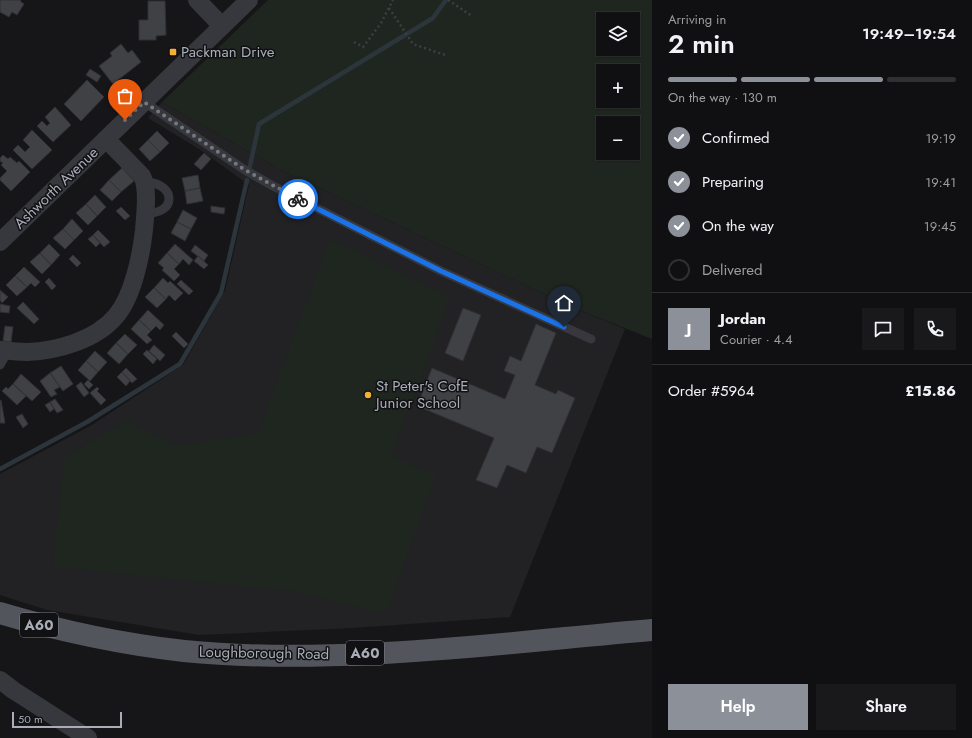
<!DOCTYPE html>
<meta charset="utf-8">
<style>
body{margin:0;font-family:Jost,sans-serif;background:#19191b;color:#f1f3f6;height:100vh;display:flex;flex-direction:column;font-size:15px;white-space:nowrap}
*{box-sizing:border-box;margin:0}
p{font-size:13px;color:#9c9d9f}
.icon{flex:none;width:22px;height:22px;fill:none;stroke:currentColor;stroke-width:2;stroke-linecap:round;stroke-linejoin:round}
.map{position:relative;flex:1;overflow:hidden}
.sheet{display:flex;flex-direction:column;background:#101012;width:320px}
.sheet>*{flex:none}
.buttons{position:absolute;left:596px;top:12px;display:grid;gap:8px}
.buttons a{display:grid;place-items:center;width:44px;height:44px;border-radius:0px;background:#101012;box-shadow:0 1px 3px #0004,0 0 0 1px #303032;font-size:20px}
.scale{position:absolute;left:12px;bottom:10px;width:110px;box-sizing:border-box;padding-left:4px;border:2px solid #a8adb8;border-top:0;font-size:11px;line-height:14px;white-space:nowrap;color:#a8adb8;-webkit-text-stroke:3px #111113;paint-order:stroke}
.pin{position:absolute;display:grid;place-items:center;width:34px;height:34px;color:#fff;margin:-41px -17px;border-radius:50% 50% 50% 0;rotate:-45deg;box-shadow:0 0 4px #0007}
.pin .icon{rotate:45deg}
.courier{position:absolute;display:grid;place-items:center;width:40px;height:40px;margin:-20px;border:3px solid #1a73e8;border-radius:50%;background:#fff;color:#222;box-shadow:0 1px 5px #0007}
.head em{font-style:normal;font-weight:600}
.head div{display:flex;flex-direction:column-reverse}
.head{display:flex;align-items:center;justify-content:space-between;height:68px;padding:0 16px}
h1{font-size:26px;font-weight:600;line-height:30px}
.bar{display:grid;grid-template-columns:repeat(4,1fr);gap:6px 4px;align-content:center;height:48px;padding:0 16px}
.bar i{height:5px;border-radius:3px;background:#303032}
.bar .on{background:#8c9099}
.bar p{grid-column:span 4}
.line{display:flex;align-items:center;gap:10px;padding:0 16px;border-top:1px solid #303032}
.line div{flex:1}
.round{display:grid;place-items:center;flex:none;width:42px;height:42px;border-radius:0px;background:#19191b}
ol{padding:0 16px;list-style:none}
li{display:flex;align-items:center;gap:12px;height:44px}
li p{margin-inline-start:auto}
li .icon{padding:4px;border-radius:50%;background:#8c9099;color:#fff;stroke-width:4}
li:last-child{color:#9c9d9f}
li i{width:22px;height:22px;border:2px solid #303032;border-radius:50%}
.cta{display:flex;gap:8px;margin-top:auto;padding:8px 16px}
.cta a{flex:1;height:46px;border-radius:0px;background:#8c9099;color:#fff;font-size:16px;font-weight:600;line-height:46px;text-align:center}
.cta a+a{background:#19191b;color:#f1f3f6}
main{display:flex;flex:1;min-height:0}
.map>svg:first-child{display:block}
.built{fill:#222225}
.green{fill:#1e261f;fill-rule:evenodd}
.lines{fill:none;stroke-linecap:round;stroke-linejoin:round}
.stream{stroke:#2c353c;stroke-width:4.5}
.building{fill:#404145;stroke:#303034}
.path{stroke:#3d3f44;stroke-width:2.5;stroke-dasharray:2 3;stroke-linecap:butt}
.service{stroke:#37383d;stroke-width:9}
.minor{stroke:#37383d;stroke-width:18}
.primary{stroke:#53555c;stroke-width:22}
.done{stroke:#757880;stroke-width:4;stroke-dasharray:0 7.2}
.route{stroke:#1a73e8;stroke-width:5}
.poi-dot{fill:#f2b134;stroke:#111113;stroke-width:1.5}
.labels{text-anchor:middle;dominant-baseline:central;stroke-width:3;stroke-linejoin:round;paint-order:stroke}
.shield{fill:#111113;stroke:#7b7e86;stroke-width:1}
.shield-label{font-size:14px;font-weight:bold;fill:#a8adb8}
.poi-label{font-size:15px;fill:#a8adb8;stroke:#111113;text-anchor:start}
.street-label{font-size:15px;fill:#a8adb8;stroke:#111113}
</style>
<main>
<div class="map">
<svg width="652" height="738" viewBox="0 0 652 738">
<rect width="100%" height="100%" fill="#161618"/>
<path class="built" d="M 162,102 L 277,168 L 574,308 L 625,329 L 510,617 L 352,628 L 199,635 L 47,610 L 0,595 L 0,474 L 92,425 L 183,365 L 225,291 L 249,185 L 202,151 L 148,118 Z"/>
<g class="green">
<path d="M 268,0 L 652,0 L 652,339 L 574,308 L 277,168 L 162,102 ZM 603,19 L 633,19 L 633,49 L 603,49 ZM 603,71 L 633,71 L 633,101 L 603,101 ZM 603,123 L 633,123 L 633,153 L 603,153 Z"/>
<path d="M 330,239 L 450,297 L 392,456 L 436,475 L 386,614 L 292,591 L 53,567 L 64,458 L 126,421 L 177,446 L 258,433 Z"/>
</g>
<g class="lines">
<g class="stream">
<path d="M 250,166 L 259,124 L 433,18 L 446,0"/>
<path d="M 0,469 L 87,422 L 180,364 L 221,293 L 247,180"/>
</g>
</g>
<g class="building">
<path d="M 0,0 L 21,0 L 20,1 L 24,4 L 17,15 L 12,12 L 9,17 L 0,12 Z"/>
<path d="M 148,1 L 165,1 L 166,35 L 156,36 L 156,40 L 139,40 L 139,20 L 148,20 Z"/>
<path d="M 121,44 L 128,53 L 132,50 L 141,62 L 113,84 L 99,66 L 112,56 L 110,53 Z"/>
<path d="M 90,69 L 101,76 L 97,82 L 86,75 Z"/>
<path d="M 87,80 L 104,97 L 81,121 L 64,104 Z"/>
<path d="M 55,107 L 71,125 L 53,142 L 37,126 L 42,121 L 47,126 L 50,123 L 45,117 Z"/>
<path d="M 32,130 L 52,150 L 32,169 L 13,150 L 18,145 L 25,152 L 30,147 L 23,140 Z"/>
<path d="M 157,131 L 169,143 L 160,152 L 148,140 Z"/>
<path d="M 148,140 L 160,152 L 150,161 L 139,149 Z"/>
<path d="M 204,153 L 211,159 L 201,170 L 194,164 Z"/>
<path d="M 3,155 L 8,159 L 10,157 L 17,163 L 19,161 L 30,172 L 11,191 L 0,180 L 0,178 L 7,171 L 1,165 L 3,163 L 0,161 L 0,158 Z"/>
<path d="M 122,168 L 134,181 L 121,192 L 109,180 Z"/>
<path d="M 198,175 L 200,188 L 185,191 L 182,178 Z"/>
<path d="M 109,180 L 121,192 L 112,201 L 100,190 Z"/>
<path d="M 200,188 L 203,201 L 187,204 L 185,191 Z"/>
<path d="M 95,195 L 106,207 L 97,216 L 86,204 Z"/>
<path d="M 86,204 L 97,216 L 88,225 L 76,213 Z"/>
<path d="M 211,206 L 225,208 L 224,214 L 211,212 Z"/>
<path d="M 121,207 L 130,216 L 125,220 L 116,211 Z"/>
<path d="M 183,210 L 197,218 L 191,229 L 177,222 Z"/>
<path d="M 72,219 L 83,231 L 74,240 L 63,229 Z"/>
<path d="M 177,222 L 191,229 L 185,241 L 171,233 Z"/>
<path d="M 63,229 L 74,240 L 65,249 L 53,238 Z"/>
<path d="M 98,230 L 110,242 L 104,247 L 93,235 Z"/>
<path d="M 93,235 L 100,243 L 96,247 L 88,239 Z"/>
<path d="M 49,244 L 60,255 L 51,265 L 40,253 Z"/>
<path d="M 175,244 L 193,260 L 189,265 L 183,259 L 179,264 L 167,253 Z"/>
<path d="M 195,245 L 208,255 L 204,261 L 191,251 Z"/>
<path d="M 40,253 L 51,265 L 42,274 L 30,262 Z"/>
<path d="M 167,253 L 179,264 L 174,269 L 180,275 L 174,281 L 162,270 L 164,268 L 158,263 Z"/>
<path d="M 73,255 L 81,263 L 77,267 L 69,259 Z"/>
<path d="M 198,256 L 208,265 L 204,269 L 194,261 Z"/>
<path d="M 24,267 L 40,282 L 35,287 L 31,283 L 27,287 L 15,276 Z"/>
<path d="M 15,276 L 27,287 L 17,296 L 6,285 Z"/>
<path d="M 49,278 L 56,286 L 52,290 L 45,282 Z"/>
<path d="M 163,278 L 168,283 L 170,281 L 183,293 L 175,301 L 169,295 L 166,299 L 154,288 Z"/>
<path d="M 181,280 L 193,291 L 189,295 L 177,284 Z"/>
<path d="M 154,288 L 166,299 L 157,308 L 145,297 Z"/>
<path d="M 0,290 L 8,297 L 2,303 L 0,300 Z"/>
<path d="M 23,302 L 39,319 L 34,324 L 17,308 Z"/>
<path d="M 0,304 L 10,306 L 9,313 L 0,312 Z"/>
<path d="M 463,308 L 481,315 L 463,361 L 445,353 Z"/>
<path d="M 148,310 L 164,325 L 160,330 L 156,326 L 151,331 L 139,320 Z"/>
<path d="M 139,320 L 151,331 L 147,335 L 152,340 L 147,344 L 131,329 Z"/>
<path d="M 536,324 L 556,333 L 535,385 L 556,394 L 558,390 L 575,398 L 552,453 L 537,447 L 526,473 L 507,465 L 497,488 L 476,480 L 494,438 L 417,406 L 432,368 L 505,399 L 515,375 L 504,371 L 510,356 L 521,361 Z"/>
<path d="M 5,326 L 13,327 L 11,342 L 3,341 Z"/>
<path d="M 176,332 L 188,344 L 184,348 L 172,336 Z"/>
<path d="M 125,334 L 137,345 L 128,354 L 116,343 Z"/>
<path d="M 116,343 L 128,354 L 119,364 L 107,353 Z"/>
<path d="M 154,345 L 165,355 L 160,361 L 149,351 Z"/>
<path d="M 147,350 L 157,359 L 153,364 L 143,354 Z"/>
<path d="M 95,351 L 107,362 L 98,372 L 86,361 Z"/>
<path d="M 86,361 L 98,372 L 90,381 L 78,370 Z"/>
<path d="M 61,366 L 73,384 L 63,391 L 50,373 Z"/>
<path d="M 126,368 L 137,379 L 132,383 L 122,372 Z"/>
<path d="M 122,372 L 130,381 L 126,386 L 117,377 Z"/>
<path d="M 50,373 L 60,387 L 54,390 L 57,394 L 51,397 L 40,381 Z"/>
<path d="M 21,374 L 41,392 L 32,401 L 13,384 Z"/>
<path d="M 88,380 L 93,385 L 89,389 L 84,384 Z"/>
<path d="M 81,382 L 89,393 L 84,397 L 76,386 Z"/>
<path d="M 13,384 L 26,396 L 17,405 L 2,391 L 6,387 L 8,389 Z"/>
<path d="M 97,387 L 99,389 L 97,391 L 106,400 L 101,405 L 90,393 Z"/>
<path d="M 55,399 L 63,410 L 57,413 L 50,402 Z"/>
<path d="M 1,400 L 5,423 L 0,423 L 0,401 Z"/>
<path d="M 50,402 L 54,409 L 50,412 L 45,405 Z"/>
<path d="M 22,414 L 28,424 L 23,428 L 16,417 Z"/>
</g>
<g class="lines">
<g class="path">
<path d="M 448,0 L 472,16"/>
<path d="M 389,8 L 413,44 L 448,56"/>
<path d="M 354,42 L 363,47 L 381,23 L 393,0"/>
</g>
<g class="service">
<path d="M 144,102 L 245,170 L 273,186 L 441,271 L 591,339"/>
<path d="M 145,182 C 177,183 177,215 145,213"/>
<path d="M 0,365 L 8,351"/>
</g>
<g class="minor">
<path d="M 197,0 L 222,26"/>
<path d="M 0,242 L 249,0"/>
<path d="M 0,350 C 9,351 18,352 27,352 C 57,351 96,340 116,316 C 133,296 141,256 144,230 C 145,216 149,188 142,176 L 106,139"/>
<path d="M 0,680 L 13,690 L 88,738"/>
</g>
<path class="primary" d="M 0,613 C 60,631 122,644 184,651 C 336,666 500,643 652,630"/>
</g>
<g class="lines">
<path class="done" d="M 125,120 L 144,102 L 245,170 L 298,199"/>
<path class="route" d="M 298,199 L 441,271 L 564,327"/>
</g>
<g class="poi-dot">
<rect x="169" y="48" width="8" height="8" rx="2"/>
<circle cx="368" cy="395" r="4"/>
</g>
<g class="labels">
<g class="shield">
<rect x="20" y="613" width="38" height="24" rx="3"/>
<rect x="346" y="641" width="38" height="24" rx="3"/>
</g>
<g class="shield-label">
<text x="39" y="625">A60</text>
<text x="365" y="653">A60</text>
</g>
<g class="poi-label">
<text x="181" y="52">Packman Drive</text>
<text x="376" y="386">St Peter's CofE<tspan x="376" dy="17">Junior School</tspan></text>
</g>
<g class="street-label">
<text transform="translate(56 188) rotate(-44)">Ashworth Avenue</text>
<text transform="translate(264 653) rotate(1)">Loughborough Road</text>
</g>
</g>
</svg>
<div class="buttons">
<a><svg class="icon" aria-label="layers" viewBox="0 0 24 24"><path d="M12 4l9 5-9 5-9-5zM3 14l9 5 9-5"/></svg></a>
<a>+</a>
<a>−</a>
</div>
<div class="scale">50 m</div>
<div class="pin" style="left:125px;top:120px;background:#ea580c"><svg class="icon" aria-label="bag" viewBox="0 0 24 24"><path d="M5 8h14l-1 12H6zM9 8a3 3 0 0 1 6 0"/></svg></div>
<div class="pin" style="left:564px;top:327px;background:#1f2937"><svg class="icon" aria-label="home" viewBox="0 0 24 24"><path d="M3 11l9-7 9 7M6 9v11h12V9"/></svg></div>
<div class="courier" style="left:298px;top:199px"><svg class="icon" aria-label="bike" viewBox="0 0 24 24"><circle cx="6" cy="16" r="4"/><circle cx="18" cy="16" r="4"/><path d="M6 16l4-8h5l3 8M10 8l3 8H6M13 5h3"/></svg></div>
</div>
<section class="sheet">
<div class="head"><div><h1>2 min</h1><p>Arriving in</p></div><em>19:49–19:54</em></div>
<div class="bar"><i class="on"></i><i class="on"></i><i class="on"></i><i></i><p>On the way · 130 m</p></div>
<ol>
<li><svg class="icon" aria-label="check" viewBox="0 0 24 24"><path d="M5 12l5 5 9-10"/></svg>Confirmed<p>19:19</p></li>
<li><svg class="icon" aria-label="check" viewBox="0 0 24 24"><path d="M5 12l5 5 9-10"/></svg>Preparing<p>19:41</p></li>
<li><svg class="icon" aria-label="check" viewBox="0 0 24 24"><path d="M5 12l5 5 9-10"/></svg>On the way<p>19:45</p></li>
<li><i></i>Delivered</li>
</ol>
<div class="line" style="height:72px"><b class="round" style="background:#8c9099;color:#fff">J</b><div><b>Jordan</b><p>Courier · 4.4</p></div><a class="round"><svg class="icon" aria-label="chat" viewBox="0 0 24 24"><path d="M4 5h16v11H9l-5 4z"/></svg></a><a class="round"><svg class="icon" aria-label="phone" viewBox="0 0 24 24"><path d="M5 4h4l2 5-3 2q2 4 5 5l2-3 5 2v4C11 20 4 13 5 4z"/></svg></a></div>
<div class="line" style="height:52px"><div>Order #5964</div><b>£15.86</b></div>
<div class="cta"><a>Help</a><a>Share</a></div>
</section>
</main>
